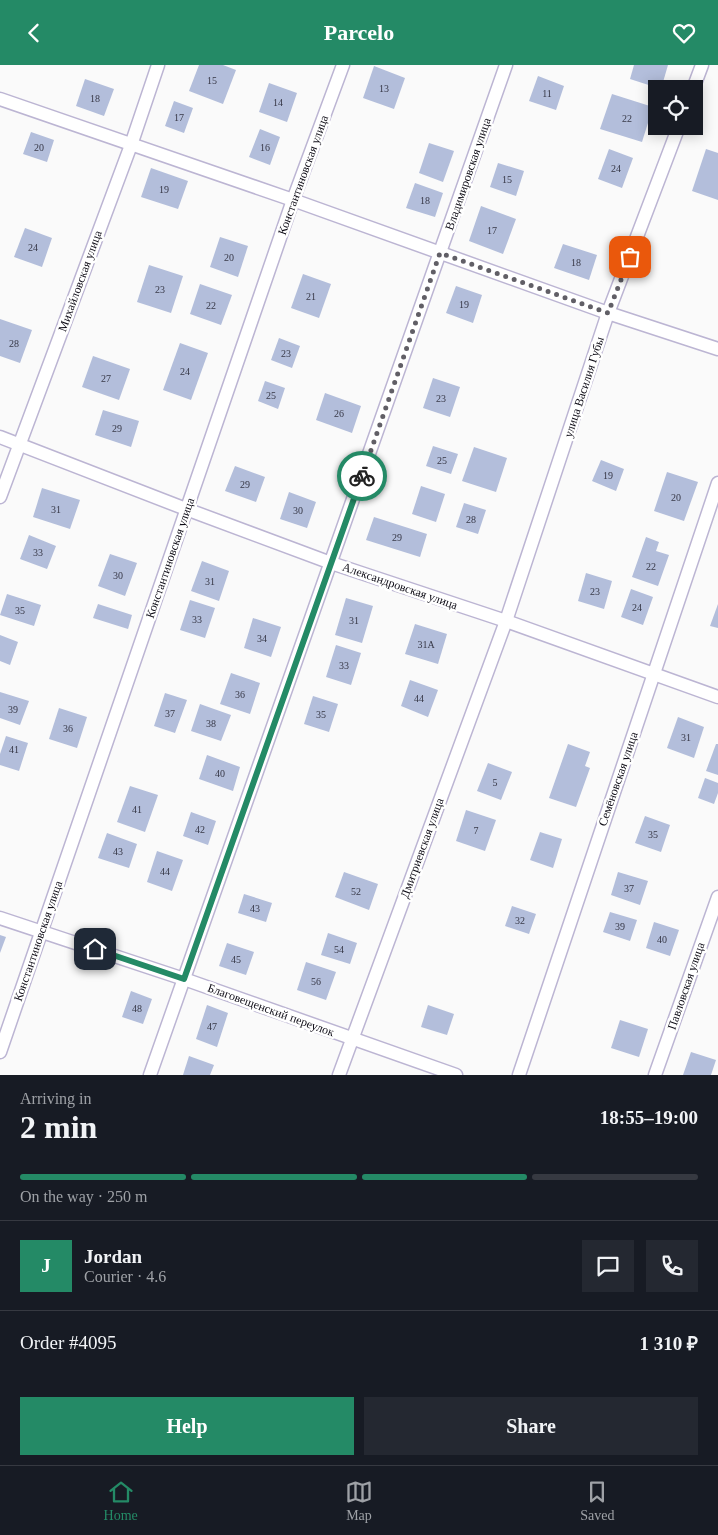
<!DOCTYPE html>
<meta charset="utf-8">
<style>
body{margin:0;font-family:"Times New Roman",serif;background:#242831;color:#f1f3f6;height:100vh;display:flex;flex-direction:column;font-size:19px;white-space:nowrap}
*{box-sizing:border-box;margin:0}
p{font-size:16px;color:#9ea1a6}
.icon{flex:none;width:28px;height:28px;fill:none;stroke:currentColor;stroke-width:2;stroke-linecap:round;stroke-linejoin:round}
.map{position:relative;height:1010px;overflow:hidden}
.panel{display:flex;flex-direction:column;background:#171b24;flex:1}
.panel>*{flex:none}
.tools{position:absolute;left:648px;top:15px;display:grid;gap:10px}
.tools a{display:grid;place-items:center;width:55px;height:55px;border-radius:0px;background:#171b24;box-shadow:0 2px 12px #0003;font-size:25px}
.pin{position:absolute;display:grid;place-items:center;width:42px;height:42px;color:#fff;margin:-21px;border-radius:10px;box-shadow:0 2px 8px #0006}
.courier{position:absolute;display:grid;place-items:center;width:50px;height:50px;margin:-25px;border:4px solid #248a66;border-radius:50%;background:#fff;color:#222;box-shadow:0 1px 6px #0007}
.head em{font-style:normal;font-weight:600}
.head div{display:flex;flex-direction:column-reverse}
.head{display:flex;align-items:center;justify-content:space-between;height:85px;padding:0 20px}
h1{font-size:32px;font-weight:600;line-height:38px}
.bar{display:grid;grid-template-columns:repeat(4,1fr);gap:8px 5px;align-content:center;height:60px;padding:0 20px}
.bar i{height:6px;border-radius:4px;background:#363941}
.bar .selected{background:#248a66}
.bar p{grid-column:span 4}
.line{display:flex;align-items:center;gap:12px;padding:0 20px;border-top:1px solid #363941}
.line div{flex:1}
.round{display:grid;place-items:center;flex:none;width:52px;height:52px;border-radius:0px;background:#242831}
.button{display:flex;gap:10px;margin-top:auto;padding:10px 20px}
.button a{flex:1;height:58px;border-radius:0px;background:#248a66;color:#fff;font-size:20px;font-weight:600;line-height:58px;text-align:center}
.button a+a{background:#242831;color:#f1f3f6}
header{display:flex;justify-content:space-between;align-items:center;height:65px;padding:0 20px;background:#248a66;color:#fff;font-size:22px;font-weight:600}
.tabs{display:flex;justify-content:space-around;align-items:center;height:70px;border-top:1px solid #363941;background:#171b24;font-size:14px;color:#9ea1a6}
.tabs a{display:grid;justify-items:center;gap:2px}
.tabs .selected{color:#248a66}
.map>svg:first-child{display:block}
.building{fill:#b3bedb}
.lines{fill:none;stroke-linecap:round;stroke-linejoin:round}
.street-casing{stroke:#bcb5d3;stroke-width:15}
.street{stroke:#fff;stroke-width:12}
.done{stroke:#615f66;stroke-width:5;stroke-dasharray:0 9}
.route{stroke:#248a66;stroke-width:6}
.labels{text-anchor:middle;dominant-baseline:central;stroke-width:5;stroke-linejoin:round;paint-order:stroke}
.number-label{font-size:10px;fill:#373847}
.street-label{font-size:12px;fill:#0e0c16;stroke:#fff}
</style>
<header><svg class="icon" aria-label="back" viewBox="0 0 24 24"><path d="M15 5l-7 7 7 7"/></svg>Parcelo<svg class="icon" aria-label="heart" viewBox="0 0 24 24"><path d="M12 20l-8-8c-3-5 5-10 8-4 3-6 11-1 8 4z"/></svg></header>
<div class="map">
<svg width="718" height="1010" viewBox="0 0 718 1010">
<rect width="100%" height="100%" fill="#fafafa"/>
<g class="building">
<path d="M 199,0 L 223,0 L 236,5 L 223,39 L 189,26 Z"/>
<path d="M 634,0 L 668,0 L 661,24 L 630,14 Z"/>
<path d="M 374,1 L 405,13 L 394,44 L 363,33 Z"/>
<path d="M 538,11 L 564,21 L 556,45 L 529,36 Z"/>
<path d="M 85,14 L 114,24 L 104,51 L 76,41 Z"/>
<path d="M 269,18 L 297,28 L 287,57 L 259,47 Z"/>
<path d="M 612,29 L 653,42 L 642,77 L 600,64 Z"/>
<path d="M 174,36 L 193,43 L 184,68 L 165,61 Z"/>
<path d="M 260,64 L 280,72 L 270,100 L 249,92 Z"/>
<path d="M 31,67 L 54,75 L 47,97 L 23,89 Z"/>
<path d="M 429,78 L 454,86 L 443,117 L 419,108 Z"/>
<path d="M 609,84 L 633,93 L 622,123 L 598,114 Z"/>
<path d="M 706,84 L 718,88 L 718,135 L 692,126 Z"/>
<path d="M 498,98 L 524,106 L 516,131 L 490,122 Z"/>
<path d="M 151,103 L 188,116 L 178,144 L 141,132 Z"/>
<path d="M 415,118 L 443,128 L 435,152 L 406,143 Z"/>
<path d="M 481,141 L 516,154 L 503,189 L 469,176 Z"/>
<path d="M 25,163 L 52,173 L 42,202 L 14,192 Z"/>
<path d="M 220,172 L 248,181 L 238,212 L 210,202 Z"/>
<path d="M 563,179 L 597,190 L 589,215 L 554,203 Z"/>
<path d="M 149,200 L 183,211 L 171,248 L 137,237 Z"/>
<path d="M 303,209 L 331,219 L 319,253 L 291,243 Z"/>
<path d="M 200,219 L 232,230 L 221,260 L 190,249 Z"/>
<path d="M 456,221 L 482,230 L 473,258 L 446,248 Z"/>
<path d="M 0,254 L 32,265 L 20,298 L 0,291 Z"/>
<path d="M 279,273 L 300,281 L 292,303 L 271,295 Z"/>
<path d="M 180,278 L 208,288 L 191,335 L 163,325 Z"/>
<path d="M 93,291 L 130,304 L 119,335 L 82,322 Z"/>
<path d="M 433,313 L 460,322 L 450,352 L 423,343 Z"/>
<path d="M 265,316 L 285,323 L 278,344 L 258,336 Z"/>
<path d="M 325,328 L 361,341 L 352,368 L 316,355 Z"/>
<path d="M 103,345 L 139,356 L 131,382 L 95,370 Z"/>
<path d="M 433,381 L 458,389 L 451,409 L 426,401 Z"/>
<path d="M 474,382 L 507,393 L 496,427 L 462,416 Z"/>
<path d="M 601,395 L 624,404 L 616,426 L 592,416 Z"/>
<path d="M 235,401 L 265,412 L 256,437 L 225,426 Z"/>
<path d="M 667,407 L 698,417 L 684,456 L 654,446 Z"/>
<path d="M 421,421 L 445,429 L 436,457 L 412,449 Z"/>
<path d="M 42,423 L 80,435 L 70,464 L 33,452 Z"/>
<path d="M 289,427 L 316,437 L 307,463 L 280,454 Z"/>
<path d="M 464,438 L 486,445 L 478,469 L 456,462 Z"/>
<path d="M 374,452 L 427,469 L 420,492 L 366,475 Z"/>
<path d="M 29,470 L 56,481 L 47,504 L 20,494 Z"/>
<path d="M 646,472 L 659,477 L 656,486 L 669,490 L 658,521 L 632,512 Z"/>
<path d="M 110,489 L 137,498 L 125,531 L 98,521 Z"/>
<path d="M 202,496 L 229,506 L 219,536 L 191,526 Z"/>
<path d="M 586,508 L 612,516 L 604,544 L 578,536 Z"/>
<path d="M 631,524 L 653,532 L 643,560 L 621,552 Z"/>
<path d="M 7,529 L 41,540 L 34,561 L 0,550 Z"/>
<path d="M 346,533 L 373,541 L 362,578 L 335,570 Z"/>
<path d="M 190,535 L 215,543 L 205,573 L 180,565 Z"/>
<path d="M 98,539 L 132,550 L 128,564 L 93,553 Z"/>
<path d="M 718,539 L 718,563 L 710,561 Z"/>
<path d="M 253,553 L 281,562 L 271,592 L 244,583 Z"/>
<path d="M 415,559 L 447,569 L 438,599 L 405,589 Z"/>
<path d="M 0,570 L 18,577 L 10,600 L 0,596 Z"/>
<path d="M 336,580 L 361,588 L 351,620 L 326,612 Z"/>
<path d="M 231,608 L 260,618 L 250,649 L 220,639 Z"/>
<path d="M 410,615 L 438,625 L 428,652 L 401,641 Z"/>
<path d="M 0,627 L 29,636 L 20,660 L 0,653 Z"/>
<path d="M 165,628 L 187,635 L 175,668 L 154,661 Z"/>
<path d="M 313,631 L 338,639 L 329,667 L 304,659 Z"/>
<path d="M 200,639 L 231,650 L 221,676 L 191,666 Z"/>
<path d="M 59,643 L 87,652 L 77,683 L 49,674 Z"/>
<path d="M 678,652 L 704,662 L 694,693 L 667,683 Z"/>
<path d="M 6,671 L 28,678 L 19,706 L 0,700 L 0,689 Z"/>
<path d="M 568,679 L 590,687 L 585,701 L 590,703 L 576,742 L 549,733 Z"/>
<path d="M 716,679 L 718,679 L 718,710 L 706,706 Z"/>
<path d="M 207,690 L 240,702 L 233,726 L 199,714 Z"/>
<path d="M 488,698 L 512,707 L 501,735 L 477,726 Z"/>
<path d="M 705,713 L 718,718 L 718,728 L 714,739 L 698,733 Z"/>
<path d="M 130,721 L 158,730 L 145,767 L 117,757 Z"/>
<path d="M 466,745 L 496,755 L 485,786 L 456,776 Z"/>
<path d="M 191,747 L 216,756 L 208,780 L 183,771 Z"/>
<path d="M 645,751 L 670,760 L 661,787 L 635,778 Z"/>
<path d="M 540,767 L 562,774 L 553,803 L 530,795 Z"/>
<path d="M 107,768 L 137,779 L 129,803 L 98,793 Z"/>
<path d="M 157,786 L 183,795 L 172,826 L 147,817 Z"/>
<path d="M 344,807 L 378,819 L 369,845 L 335,832 Z"/>
<path d="M 618,807 L 648,816 L 640,840 L 611,830 Z"/>
<path d="M 244,829 L 272,838 L 266,857 L 238,848 Z"/>
<path d="M 512,841 L 536,849 L 529,869 L 505,861 Z"/>
<path d="M 610,847 L 637,855 L 630,876 L 603,867 Z"/>
<path d="M 654,857 L 679,865 L 670,891 L 646,883 Z"/>
<path d="M 328,868 L 357,878 L 350,899 L 321,890 Z"/>
<path d="M 0,870 L 6,872 L 0,888 Z"/>
<path d="M 227,878 L 254,887 L 246,910 L 219,901 Z"/>
<path d="M 306,897 L 336,907 L 326,935 L 297,925 Z"/>
<path d="M 131,926 L 152,934 L 143,959 L 122,952 Z"/>
<path d="M 207,940 L 228,948 L 217,982 L 196,974 Z"/>
<path d="M 428,940 L 454,949 L 447,970 L 421,962 Z"/>
<path d="M 620,955 L 648,964 L 639,992 L 611,983 Z"/>
<path d="M 691,987 L 716,995 L 711,1010 L 683,1010 Z"/>
<path d="M 189,991 L 214,1000 L 210,1010 L 183,1010 Z"/>
</g>
<g class="lines">
<defs>
<g id="street">
<path d="M 693,24 L 702,0"/>
<path d="M 0,34 L 293,135 L 608,248 L 718,284"/>
<path d="M 0,372 L 186,444 L 331,498 L 506,556 L 718,632"/>
<path d="M 0,432 L 131,80 L 158,0"/>
<path d="M 0,853 L 184,914 L 456,1010"/>
<path d="M 0,987 L 293,135 L 343,0"/>
<path d="M 150,1010 L 506,0"/>
<path d="M 339,1010 L 506,556 L 608,248 L 679,61"/>
<path d="M 519,1010 L 718,418"/>
<path d="M 655,1010 L 718,832"/>
</g>
</defs>
<use href="#street" class="street-casing"/>
<use href="#street" class="street"/>
</g>
<g class="lines">
<path class="done" d="M 362,411 L 440,188 L 608,248 L 630,192"/>
<path class="route" d="M 95,884 L 184,914 L 362,411"/>
</g>
<g class="labels">
<g class="number-label">
<text x="212" y="15">15</text>
<text x="384" y="23">13</text>
<text x="547" y="28">11</text>
<text x="95" y="33">18</text>
<text x="278" y="37">14</text>
<text x="179" y="52">17</text>
<text x="627" y="53">22</text>
<text x="39" y="82">20</text>
<text x="265" y="82">16</text>
<text x="616" y="103">24</text>
<text x="507" y="114">15</text>
<text x="164" y="124">19</text>
<text x="425" y="135">18</text>
<text x="492" y="165">17</text>
<text x="33" y="182">24</text>
<text x="229" y="192">20</text>
<text x="576" y="197">18</text>
<text x="160" y="224">23</text>
<text x="311" y="231">21</text>
<text x="464" y="239">19</text>
<text x="211" y="240">22</text>
<text x="14" y="278">28</text>
<text x="286" y="288">23</text>
<text x="185" y="306">24</text>
<text x="106" y="313">27</text>
<text x="271" y="330">25</text>
<text x="441" y="333">23</text>
<text x="339" y="348">26</text>
<text x="117" y="363">29</text>
<text x="442" y="395">25</text>
<text x="608" y="410">19</text>
<text x="245" y="419">29</text>
<text x="676" y="432">20</text>
<text x="56" y="444">31</text>
<text x="298" y="445">30</text>
<text x="471" y="454">28</text>
<text x="397" y="472">29</text>
<text x="38" y="487">33</text>
<text x="651" y="501">22</text>
<text x="118" y="510">30</text>
<text x="210" y="516">31</text>
<text x="595" y="526">23</text>
<text x="637" y="542">24</text>
<text x="20" y="545">35</text>
<text x="197" y="554">33</text>
<text x="354" y="555">31</text>
<text x="262" y="573">34</text>
<text x="426" y="579">31А</text>
<text x="344" y="600">33</text>
<text x="240" y="629">36</text>
<text x="419" y="633">44</text>
<text x="13" y="644">39</text>
<text x="170" y="648">37</text>
<text x="321" y="649">35</text>
<text x="211" y="658">38</text>
<text x="68" y="663">36</text>
<text x="686" y="672">31</text>
<text x="14" y="684">41</text>
<text x="220" y="708">40</text>
<text x="495" y="717">5</text>
<text x="137" y="744">41</text>
<text x="200" y="764">42</text>
<text x="476" y="765">7</text>
<text x="653" y="769">35</text>
<text x="118" y="786">43</text>
<text x="165" y="806">44</text>
<text x="629" y="823">37</text>
<text x="356" y="826">52</text>
<text x="255" y="843">43</text>
<text x="520" y="855">32</text>
<text x="620" y="861">39</text>
<text x="662" y="874">40</text>
<text x="339" y="884">54</text>
<text x="236" y="894">45</text>
<text x="316" y="916">56</text>
<text x="137" y="943">48</text>
<text x="212" y="961">47</text>
</g>
<g class="street-label">
<text transform="translate(468 109) rotate(-71)">Владимировская улица</text>
<text transform="translate(303 110) rotate(-70)">Константиновская улица</text>
<text transform="translate(80 216) rotate(-70)">Михайловская улица</text>
<text transform="translate(584 322) rotate(-72)">улица Василия Губы</text>
<text transform="translate(170 493) rotate(-71)">Константиновская улица</text>
<text transform="translate(400 521) rotate(19)">Александровская улица</text>
<text transform="translate(618 714) rotate(-71)">Семёновская улица</text>
<text transform="translate(422 783) rotate(-70)">Дмитриевская улица</text>
<text transform="translate(38 876) rotate(-71)">Константиновская улица</text>
<text transform="translate(686 921) rotate(-71)">Павловская улица</text>
<text transform="translate(271 945) rotate(20)">Благовещенский переулок</text>
</g>
</g>
</svg>
<div class="tools">
<a><svg class="icon" aria-label="locate" viewBox="0 0 24 24"><circle cx="12" cy="12" r="6"/><path d="M12 2v4M12 18v4M2 12h4M18 12h4"/></svg></a>
</div>
<div class="pin" style="left:630px;top:192px;background:#ea580c"><svg class="icon" aria-label="bag" viewBox="0 0 24 24"><path d="M5 8h14l-1 12H6zM9 8a3 3 0 0 1 6 0"/></svg></div>
<div class="pin" style="left:95px;top:884px;background:#1f2937"><svg class="icon" aria-label="home" viewBox="0 0 24 24"><path d="M3 11l9-7 9 7M6 9v11h12V9"/></svg></div>
<div class="courier" style="left:362px;top:411px"><svg class="icon" aria-label="bike" viewBox="0 0 24 24"><circle cx="6" cy="16" r="4"/><circle cx="18" cy="16" r="4"/><path d="M6 16l4-8h5l3 8M10 8l3 8H6M13 5h3"/></svg></div>
</div>
<section class="panel">
<div class="head"><div><h1>2 min</h1><p>Arriving in</p></div><em>18:55–19:00</em></div>
<div class="bar"><i class="selected"></i><i class="selected"></i><i class="selected"></i><i></i><p>On the way · 250 m</p></div>
<div class="line" style="height:90px"><b class="round" style="background:#248a66;color:#fff">J</b><div><b>Jordan</b><p>Courier · 4.6</p></div><a class="round"><svg class="icon" aria-label="chat" viewBox="0 0 24 24"><path d="M4 5h16v11H9l-5 4z"/></svg></a><a class="round"><svg class="icon" aria-label="phone" viewBox="0 0 24 24"><path d="M5 4h4l2 5-3 2q2 4 5 5l2-3 5 2v4C11 20 4 13 5 4z"/></svg></a></div>
<div class="line" style="height:65px"><div>Order #4095</div><b>1 310 ₽</b></div>
<div class="button"><a>Help</a><a>Share</a></div>
</section>
<nav class="tabs">
<a class="selected"><svg class="icon" aria-label="home" viewBox="0 0 24 24"><path d="M3 11l9-7 9 7M6 9v11h12V9"/></svg>Home</a>
<a><svg class="icon" aria-label="map" viewBox="0 0 24 24"><path d="M3 6l6-2 6 2 6-2v14l-6 2-6-2-6 2zM9 4v14M15 6v14"/></svg>Map</a>
<a><svg class="icon" aria-label="saved" viewBox="0 0 24 24"><path d="M7 4h10v16l-5-4-5 4z"/></svg>Saved</a>
</nav>
